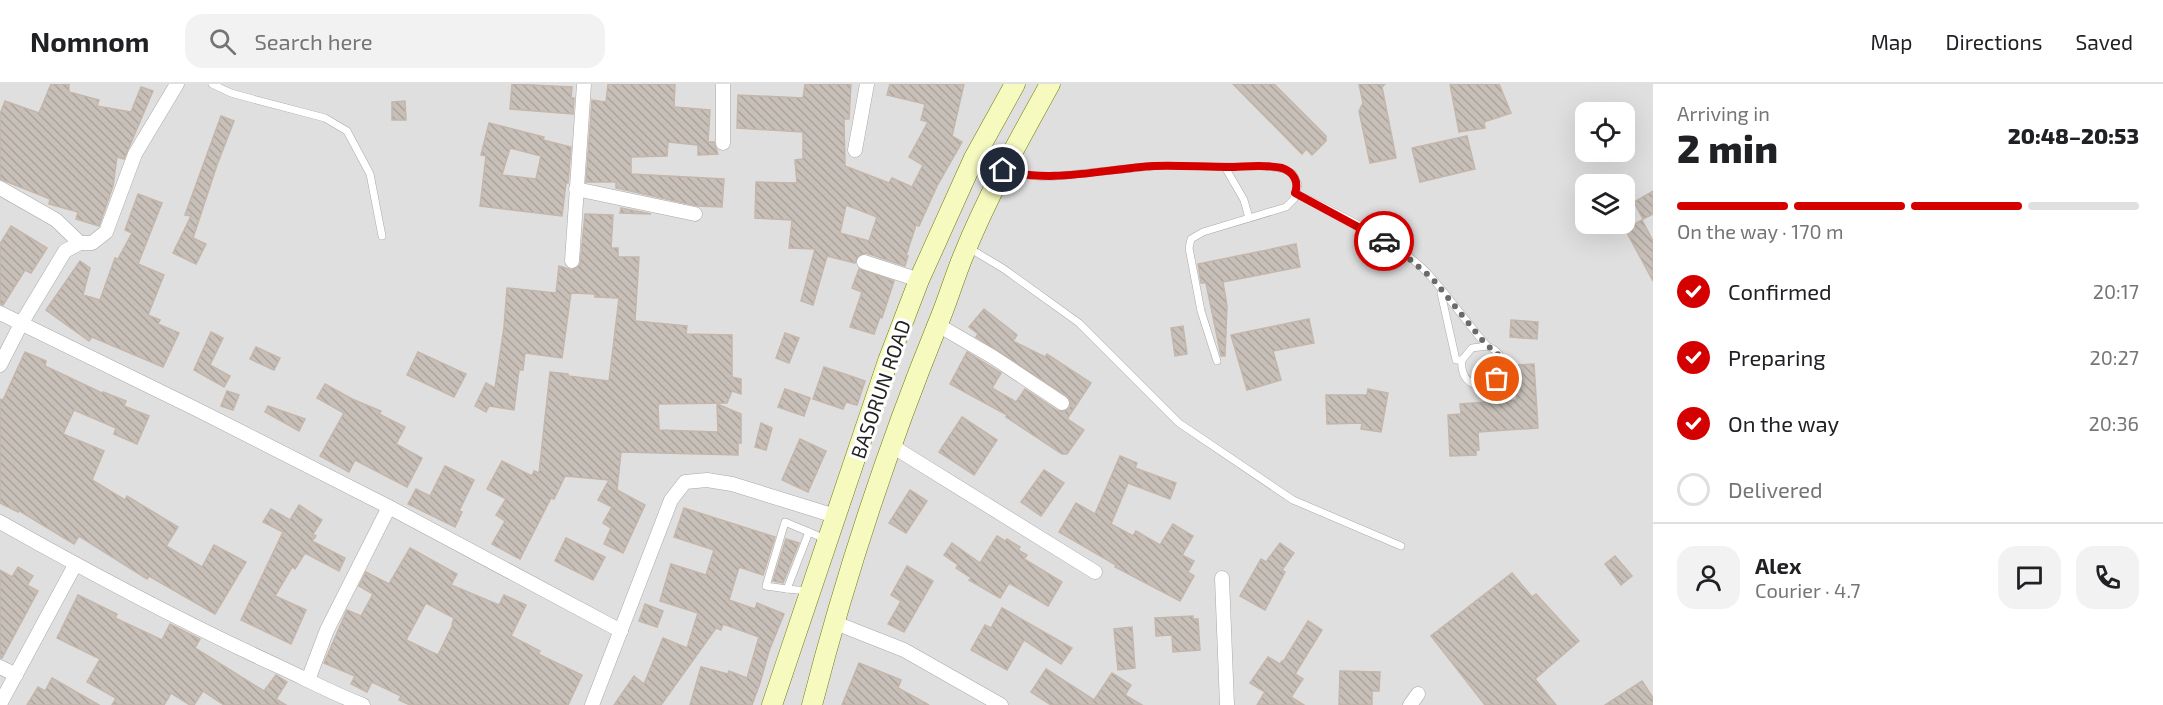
<!DOCTYPE html>
<meta charset="utf-8">
<style>
body{margin:0;font-family:"Exo 2",sans-serif;background:#f2f2f2;color:#202124;height:100vh;display:flex;flex-direction:column;font-size:22px;white-space:nowrap}
*{box-sizing:border-box;margin:0}
p{font-size:20px;color:#757577}
.icon{flex:none;width:33px;height:33px;fill:none;stroke:currentColor;stroke-width:2;stroke-linecap:round;stroke-linejoin:round}
.map{position:relative;flex:1;overflow:hidden}
.panel{display:flex;flex-direction:column;background:#fff;width:510px}
.panel>*{flex:none}
.fabs{position:absolute;left:1575px;top:18px;display:grid;gap:12px}
.fabs a{display:grid;place-items:center;width:60px;height:60px;border-radius:12px;background:#fff;box-shadow:0 6px 24px #0002;font-size:30px}
.pin{position:absolute;display:grid;place-items:center;width:51px;height:51px;color:#fff;margin:-26px;border:3px solid #fff;border-radius:50%;box-shadow:0 2px 6px #0007}
.courier{position:absolute;display:grid;place-items:center;width:60px;height:60px;margin:-30px;border:4px solid #d40000;border-radius:50%;background:#fff;color:#222;box-shadow:0 2px 8px #0007}
.overview em{font-style:normal;font-weight:800}
.overview div{display:flex;flex-direction:column-reverse}
.overview{display:flex;align-items:center;justify-content:space-between;height:102px;padding:0 24px}
h1{font-size:39px;font-weight:800;line-height:45px}
.bar{display:grid;grid-template-columns:repeat(4,1fr);gap:9px 6px;align-content:center;height:72px;padding:0 24px}
.bar i{height:8px;border-radius:4px;background:#e0e0e0}
.bar .active{background:#d40000}
.bar p{grid-column:span 4}
.line{display:flex;align-items:center;gap:15px;padding:0 24px;border-top:2px solid #e0e0e0}
.line div{flex:1}
.round{display:grid;place-items:center;flex:none;width:63px;height:63px;border-radius:18px;background:#f2f2f2}
ol{padding:0 24px;list-style:none}
li{display:flex;align-items:center;gap:18px;height:66px}
li p{margin-inline-start:auto}
li .icon{padding:6px;border-radius:50%;background:#d40000;color:#fff;stroke-width:4}
li:last-child{color:#757577}
li i{width:33px;height:33px;border:3px solid #e0e0e0;border-radius:50%}
header{display:flex;align-items:center;gap:36px;box-sizing:border-box;height:84px;padding:0 30px;background:#fff;border-bottom:2px solid #e0e0e0}
header strong{font-size:28px}
nav{display:flex;gap:33px;margin-inline-start:auto;font-size:21px}
.search{width:420px;height:54px;background:#f2f2f2;display:flex;align-items:center;gap:15px;box-sizing:border-box;padding:0 21px;border-radius:18px;color:#757577;font-size:22px}
main{display:flex;flex:1;min-height:0}
.map>svg:first-child{display:block}
.residential{fill:#e0dfdf;fill-rule:evenodd}
.building{fill:url(#building-back-hatch);stroke:#c4b6ab;stroke-width:1.5;fill-rule:evenodd}
.lines{fill:none;stroke-linecap:round;stroke-linejoin:round}
.lane-casing{stroke:#a9a9a9;stroke-width:8}
.street-casing{stroke:#a9a9a9;stroke-width:15}
.secondary-casing{stroke:#707d05;stroke-width:21}
.lane{stroke:#fff;stroke-width:7}
.street{stroke:#fff;stroke-width:14}
.secondary{stroke:#f7fabf;stroke-width:20}
.done{stroke:#6b6a68;stroke-width:6;stroke-dasharray:0 10.8}
.route{stroke:#d40000;stroke-width:8}
.labels{text-anchor:middle;dominant-baseline:central;stroke-width:6;stroke-linejoin:round;paint-order:stroke}
.street-label{font-size:20px;fill:#222;stroke:#fff}
</style>
<header>
<strong>Nomnom</strong>
<div class="search"><svg class="icon" aria-label="search" viewBox="0 0 24 24"><circle cx="10" cy="10" r="6"/><path d="M15 15l6 6"/></svg>Search here</div>
<nav><a>Map</a><a>Directions</a><a>Saved</a></nav>
</header>
<main>
<div class="map">
<svg width="1653" height="621" viewBox="0 0 1653 621">
<defs>
<pattern id="building-back-hatch" width="6" height="6" patternUnits="userSpaceOnUse" patternTransform="scale(1.5)"><rect width="6" height="6" fill="#c7bfb8"/><path d="M-1 5l2 2M0 0l6 6M5-1l2 2" fill="none" stroke="#aba49e"/></pattern>
</defs>
<rect width="100%" height="100%" fill="#f2efe9"/>
<path class="residential" d="M 0,0 L 1653,0 L 1653,621 L 0,621 ZM 1586,28 L 1624,28 L 1624,68 L 1586,68 ZM 1586,100 L 1624,100 L 1624,140 L 1586,140 Z"/>
<g class="building">
<path d="M 51,0 L 69,0 L 69,8 L 99,16 L 97,22 L 131,28 L 141,3 L 153,7 L 124,75 L 117,73 L 113,102 L 99,142 L 76,135 L 78,128 L 49,120 L 50,115 L 0,95 L 0,30 L 5,17 L 39,29 Z"/>
<path d="M 512,0 L 572,3 L 571,14 L 574,14 L 573,30 L 510,25 Z"/>
<path d="M 608,0 L 675,0 L 674,23 L 710,26 L 708,58 L 714,58 L 718,70 L 698,71 L 698,61 L 668,58 L 667,72 L 631,73 L 631,90 L 724,95 L 722,123 L 698,122 L 616,104 L 616,98 L 586,98 L 592,16 L 606,18 Z"/>
<path d="M 805,0 L 851,0 L 849,35 L 844,35 L 845,82 L 889,99 L 892,94 L 912,103 L 923,81 L 909,73 L 928,38 L 921,36 L 925,20 L 887,11 L 890,0 L 964,0 L 952,52 L 962,58 L 937,102 L 919,142 L 916,141 L 906,172 L 908,172 L 905,182 L 866,169 L 858,172 L 855,179 L 827,172 L 813,221 L 801,217 L 815,165 L 789,164 L 792,136 L 755,134 L 756,98 L 797,99 L 795,76 L 803,75 L 803,48 L 737,44 L 738,11 L 803,14 ZM 846,121 L 877,133 L 869,157 L 840,149 Z"/>
<path d="M 1233,0 L 1274,0 L 1326,52 L 1326,57 L 1312,71 L 1306,65 L 1302,70 Z"/>
<path d="M 1359,0 L 1385,0 L 1382,3 L 1396,74 L 1370,79 L 1359,27 L 1363,19 Z"/>
<path d="M 1450,0 L 1499,0 L 1511,29 L 1484,38 L 1485,44 L 1459,48 Z"/>
<path d="M 405,17 L 406,36 L 392,36 L 392,18 Z"/>
<path d="M 221,32 L 234,37 L 217,81 L 193,154 L 206,160 L 196,180 L 173,169 L 191,132 L 185,131 Z"/>
<path d="M 489,39 L 544,53 L 543,56 L 571,63 L 568,99 L 566,99 L 562,132 L 480,122 L 486,72 L 481,71 ZM 510,64 L 541,72 L 536,95 L 502,91 Z"/>
<path d="M 1467,52 L 1475,85 L 1420,98 L 1412,64 Z"/>
<path d="M 1653,107 L 1653,130 L 1643,135 L 1634,118 Z"/>
<path d="M 138,110 L 162,119 L 138,180 L 164,191 L 148,231 L 160,236 L 158,240 L 179,249 L 163,283 L 92,253 L 89,257 L 46,226 L 80,177 L 90,184 L 83,211 L 100,216 L 115,174 L 118,175 L 132,149 L 125,146 Z"/>
<path d="M 621,124 L 651,130 L 620,129 Z"/>
<path d="M 585,130 L 613,131 L 611,164 L 618,164 L 618,173 L 639,173 L 635,237 L 687,242 L 686,250 L 732,251 L 732,293 L 741,295 L 741,310 L 732,307 L 727,319 L 658,320 L 659,346 L 718,348 L 717,320 L 741,330 L 741,359 L 738,359 L 738,371 L 621,368 L 617,406 L 645,421 L 623,469 L 604,460 L 611,444 L 603,439 L 612,423 L 598,416 L 609,396 L 565,392 L 554,415 L 551,414 L 520,475 L 492,460 L 505,437 L 496,431 L 506,415 L 487,405 L 502,377 L 532,392 L 534,387 L 539,389 L 550,288 L 568,290 L 568,292 L 609,297 L 619,214 L 595,213 L 595,210 L 571,209 L 562,274 L 525,269 L 523,286 L 519,286 L 514,326 L 489,322 L 486,328 L 475,322 L 486,299 L 495,304 L 504,243 L 507,204 L 556,209 L 559,182 L 572,186 L 580,181 Z"/>
<path d="M 1642,136 L 1653,157 L 1653,197 L 1625,145 Z"/>
<path d="M 11,142 L 47,164 L 31,189 L 25,186 L 3,221 L 0,220 L 0,160 Z"/>
<path d="M 1296,160 L 1300,183 L 1223,198 L 1227,222 L 1225,272 L 1221,272 L 1206,199 L 1201,199 L 1198,180 Z"/>
<path d="M 859,185 L 894,197 L 882,234 L 880,233 L 874,250 L 850,243 L 862,208 L 852,204 Z"/>
<path d="M 984,225 L 1017,251 L 1013,257 L 1045,273 L 1047,270 L 1091,299 L 1067,335 L 1084,346 L 1067,370 L 1062,370 L 1006,333 L 1007,331 L 950,300 L 967,268 L 1001,289 L 992,304 L 1016,318 L 1025,305 L 1058,327 L 1065,327 L 1070,323 L 1070,316 L 1067,312 L 976,253 L 978,250 L 969,243 Z"/>
<path d="M 1309,235 L 1314,259 L 1273,267 L 1281,296 L 1247,306 L 1231,251 Z"/>
<path d="M 1511,236 L 1538,238 L 1537,255 L 1510,253 Z"/>
<path d="M 1183,242 L 1187,270 L 1175,272 L 1171,244 Z"/>
<path d="M 211,248 L 223,254 L 210,281 L 230,292 L 224,303 L 194,286 Z"/>
<path d="M 785,249 L 799,254 L 789,279 L 776,274 Z"/>
<path d="M 256,263 L 280,274 L 274,286 L 250,275 Z"/>
<path d="M 25,268 L 46,277 L 45,282 L 102,309 L 103,308 L 126,317 L 124,322 L 149,332 L 137,360 L 114,350 L 116,344 L 74,326 L 63,350 L 104,367 L 92,396 L 125,416 L 127,412 L 178,443 L 166,462 L 202,483 L 214,461 L 246,478 L 215,530 L 149,492 L 147,495 L 79,452 L 74,460 L 18,426 L 18,428 L 0,419 L 0,315 L 3,316 Z"/>
<path d="M 418,268 L 466,290 L 454,313 L 407,291 Z"/>
<path d="M 1534,280 L 1538,344 L 1478,348 L 1479,366 L 1476,366 L 1476,371 L 1450,372 L 1448,331 L 1461,330 L 1460,320 L 1517,316 L 1515,281 Z"/>
<path d="M 824,283 L 865,297 L 857,321 L 846,318 L 843,325 L 813,315 Z"/>
<path d="M 325,300 L 352,315 L 381,327 L 379,330 L 405,343 L 396,360 L 422,374 L 407,403 L 355,376 L 349,388 L 320,372 L 344,329 L 317,314 Z"/>
<path d="M 785,305 L 810,314 L 804,332 L 778,323 Z"/>
<path d="M 1368,305 L 1388,309 L 1381,348 L 1361,345 L 1362,339 L 1327,340 L 1326,311 L 1367,311 Z"/>
<path d="M 227,307 L 239,311 L 233,326 L 221,322 Z"/>
<path d="M 268,322 L 305,335 L 299,347 L 265,328 Z"/>
<path d="M 962,333 L 997,356 L 974,391 L 939,368 Z"/>
<path d="M 761,339 L 772,344 L 766,366 L 755,363 Z"/>
<path d="M 800,355 L 826,367 L 808,408 L 782,396 Z"/>
<path d="M 1120,372 L 1137,379 L 1135,384 L 1176,399 L 1170,415 L 1128,399 L 1111,440 L 1133,452 L 1136,447 L 1160,461 L 1173,440 L 1193,452 L 1182,471 L 1194,477 L 1188,488 L 1194,492 L 1180,517 L 1115,483 L 1116,481 L 1059,448 L 1076,419 L 1095,430 Z"/>
<path d="M 445,382 L 474,396 L 459,427 L 462,428 L 455,443 L 408,420 L 416,405 L 430,412 Z"/>
<path d="M 1044,386 L 1064,399 L 1041,432 L 1021,418 Z"/>
<path d="M 910,406 L 927,417 L 906,449 L 889,439 Z"/>
<path d="M 299,421 L 322,436 L 313,450 L 316,452 L 312,457 L 345,474 L 339,487 L 305,469 L 295,485 L 292,483 L 275,512 L 306,526 L 291,560 L 241,536 L 283,448 L 263,438 L 271,425 L 290,436 Z"/>
<path d="M 684,424 L 775,453 L 763,491 L 739,483 L 729,516 L 755,525 L 757,519 L 784,530 L 769,567 L 760,599 L 752,621 L 690,621 L 701,583 L 728,590 L 729,587 L 747,594 L 759,553 L 723,540 L 721,546 L 716,544 L 661,621 L 614,621 L 634,592 L 644,600 L 663,554 L 687,564 L 698,529 L 660,517 L 671,480 L 706,491 L 714,466 L 674,453 Z"/>
<path d="M 997,452 L 1005,457 L 1007,455 L 1020,463 L 1018,466 L 1027,471 L 1024,475 L 1062,498 L 1048,522 L 1009,499 L 1000,514 L 969,496 L 971,494 L 956,484 L 958,481 L 944,471 L 952,459 L 980,479 Z"/>
<path d="M 566,454 L 605,473 L 593,496 L 555,477 Z"/>
<path d="M 786,455 L 799,459 L 783,499 L 773,497 Z"/>
<path d="M 1280,459 L 1294,469 L 1282,486 L 1285,488 L 1265,526 L 1240,512 L 1261,475 L 1266,478 Z"/>
<path d="M 410,464 L 457,490 L 451,501 L 499,521 L 504,511 L 526,521 L 511,552 L 540,567 L 538,570 L 582,591 L 568,621 L 410,621 L 399,616 L 401,612 L 372,598 L 367,608 L 351,600 L 355,592 L 324,579 L 347,526 L 361,532 L 373,510 L 359,502 L 366,488 L 389,500 ZM 426,519 L 454,534 L 452,540 L 453,540 L 438,571 L 406,556 Z"/>
<path d="M 1615,472 L 1632,492 L 1621,501 L 1605,480 Z"/>
<path d="M 907,482 L 933,497 L 904,548 L 888,540 L 901,517 L 891,511 Z"/>
<path d="M 18,483 L 33,492 L 27,501 L 38,507 L 2,574 L 0,574 L 0,486 L 12,493 Z"/>
<path d="M 1512,489 L 1532,513 L 1536,510 L 1579,557 L 1535,595 L 1556,621 L 1485,621 L 1431,552 Z"/>
<path d="M 78,511 L 117,530 L 115,534 L 162,556 L 170,540 L 200,555 L 195,564 L 264,607 L 276,591 L 287,598 L 276,615 L 286,621 L 224,621 L 203,607 L 194,621 L 190,621 L 171,609 L 164,621 L 112,621 L 116,614 L 87,598 L 100,575 L 57,554 Z"/>
<path d="M 645,520 L 663,527 L 657,543 L 639,537 Z"/>
<path d="M 1002,524 L 1072,564 L 1061,580 L 1024,556 L 1007,586 L 971,566 L 985,541 L 991,544 Z"/>
<path d="M 1193,532 L 1193,535 L 1198,535 L 1200,566 L 1173,568 L 1172,551 L 1156,552 L 1155,534 Z"/>
<path d="M 1308,537 L 1322,546 L 1295,590 L 1303,595 L 1291,613 L 1304,621 L 1257,621 L 1265,608 L 1250,599 L 1268,573 L 1280,580 L 1282,577 L 1283,578 Z"/>
<path d="M 1132,543 L 1135,584 L 1118,586 L 1114,545 Z"/>
<path d="M 859,579 L 901,596 L 898,604 L 929,621 L 842,621 Z"/>
<path d="M 1046,585 L 1094,616 L 1112,589 L 1131,601 L 1125,611 L 1142,621 L 1051,621 L 1031,608 Z"/>
<path d="M 1340,587 L 1380,588 L 1379,607 L 1372,607 L 1372,621 L 1339,621 Z"/>
<path d="M 52,594 L 99,621 L 27,621 L 38,603 L 45,607 Z"/>
<path d="M 1642,597 L 1653,614 L 1653,621 L 1605,621 Z"/>
</g>
<g class="lines">
<defs>
<g id="lane">
<path d="M 212,0 L 231,9 L 253,15 L 325,34 L 347,47 L 370,90 L 382,152"/>
<path d="M 1225,83 L 1244,116 L 1249,134"/>
<path d="M 1005,86 L 1022,91 L 1048,93 L 1154,82 L 1265,82 L 1284,85 L 1293,90 L 1298,101 L 1294,115 L 1286,123 L 1203,148 L 1191,155 L 1189,164 L 1201,227 L 1217,277"/>
<path d="M 1295,109 C 1337,129 1402,159 1432,194 C 1451,216 1468,240 1487,262 C 1495,265 1501,270 1502,279 C 1505,309 1458,311 1462,276 L 1472,264 L 1487,262"/>
<path d="M 969,164 L 1004,185 L 1079,239 L 1179,339 L 1293,416 L 1401,462"/>
<path d="M 1441,209 L 1456,276 L 1462,276"/>
<path d="M 787,505 L 766,502 L 785,438 L 809,448"/>
<path d="M 808,507 L 787,505 L 809,448 L 825,455"/>
</g>
<g id="street">
<path d="M 723,0 L 723,59"/>
<path d="M 855,66 L 867,0"/>
<path d="M 0,104 L 56,136 L 80,159"/>
<path d="M 576,105 L 695,130"/>
<path d="M 572,177 L 584,0"/>
<path d="M 864,178 L 919,196"/>
<path d="M 0,229 L 198,326 L 389,423 L 621,547"/>
<path d="M 938,241 L 993,273 L 1062,319"/>
<path d="M 0,281 L 21,240 L 65,167 L 80,159 L 92,159 L 106,148 L 135,70 L 177,0"/>
<path d="M 892,362 L 1095,488"/>
<path d="M 0,438 C 92,490 184,539 280,583 C 308,596 334,610 363,621"/>
<path d="M 1222,494 L 1227,621"/>
<path d="M 833,538 L 904,566 L 1001,621"/>
<path d="M 0,583 L 16,591"/>
<path d="M 308,596 L 327,546 L 389,423"/>
<path d="M 0,620 L 75,481"/>
<path d="M 592,621 L 671,416 L 685,398 L 707,396 L 732,400 L 835,432"/>
<path d="M 1410,621 L 1418,610"/>
</g>
<g id="secondary">
<path d="M 772,621 L 888,277 L 919,196 L 974,74 L 1015,0"/>
<path d="M 812,621 C 845,493 887,365 937,242 C 947,219 954,194 964,170 C 988,111 1019,56 1050,0"/>
</g>
</defs>
<use href="#lane" class="lane-casing"/>
<use href="#street" class="street-casing"/>
<use href="#secondary" class="secondary-casing"/>
<use href="#lane" class="lane"/>
<use href="#street" class="street"/>
<use href="#secondary" class="secondary"/>
</g>
<g class="lines">
<path class="done" d="M 1384,157 L 1401,168 L 1432,194 L 1487,262 C 1502,269 1506,282 1497,295"/>
<path class="route" d="M 1003,86 C 1051,100 1104,85 1154,82 C 1178,81 1203,83 1227,83 C 1245,83 1265,80 1282,84 C 1294,88 1299,98 1295,109 L 1384,157"/>
</g>
<g class="labels">
<g class="street-label">
<text transform="translate(880 305) rotate(-71)">BASORUN ROAD</text>
</g>
</g>
</svg>
<div class="fabs">
<a><svg class="icon" aria-label="locate" viewBox="0 0 24 24"><circle cx="12" cy="12" r="6"/><path d="M12 2v4M12 18v4M2 12h4M18 12h4"/></svg></a>
<a><svg class="icon" aria-label="layers" viewBox="0 0 24 24"><path d="M12 4l9 5-9 5-9-5zM3 14l9 5 9-5"/></svg></a>
</div>
<div class="pin" style="left:1497px;top:295px;background:#ea580c"><svg class="icon" aria-label="bag" viewBox="0 0 24 24"><path d="M5 8h14l-1 12H6zM9 8a3 3 0 0 1 6 0"/></svg></div>
<div class="pin" style="left:1003px;top:86px;background:#1f2937"><svg class="icon" aria-label="home" viewBox="0 0 24 24"><path d="M3 11l9-7 9 7M6 9v11h12V9"/></svg></div>
<div class="courier" style="left:1384px;top:157px"><svg class="icon" aria-label="car" viewBox="0 0 24 24"><path d="M5 17H2v-5l4-1 3-4h7l3 4 3 1v5h-3M9 17h6M6 11h13"/><circle cx="7" cy="17" r="2"/><circle cx="17" cy="17" r="2"/></svg></div>
</div>
<section class="panel">
<div class="overview"><div><h1>2 min</h1><p>Arriving in</p></div><em>20:48–20:53</em></div>
<div class="bar"><i class="active"></i><i class="active"></i><i class="active"></i><i></i><p>On the way · 170 m</p></div>
<ol>
<li><svg class="icon" aria-label="check" viewBox="0 0 24 24"><path d="M5 12l5 5 9-10"/></svg>Confirmed<p>20:17</p></li>
<li><svg class="icon" aria-label="check" viewBox="0 0 24 24"><path d="M5 12l5 5 9-10"/></svg>Preparing<p>20:27</p></li>
<li><svg class="icon" aria-label="check" viewBox="0 0 24 24"><path d="M5 12l5 5 9-10"/></svg>On the way<p>20:36</p></li>
<li><i></i>Delivered</li>
</ol>
<div class="line" style="height:108px"><a class="round"><svg class="icon" aria-label="person" viewBox="0 0 24 24"><circle cx="12" cy="8" r="4"/><path d="M4 21q1-7 8-7t8 7"/></svg></a><div><b>Alex</b><p>Courier · 4.7</p></div><a class="round"><svg class="icon" aria-label="chat" viewBox="0 0 24 24"><path d="M4 5h16v11H9l-5 4z"/></svg></a><a class="round"><svg class="icon" aria-label="phone" viewBox="0 0 24 24"><path d="M5 4h4l2 5-3 2q2 4 5 5l2-3 5 2v4C11 20 4 13 5 4z"/></svg></a></div>
</section>
</main>
